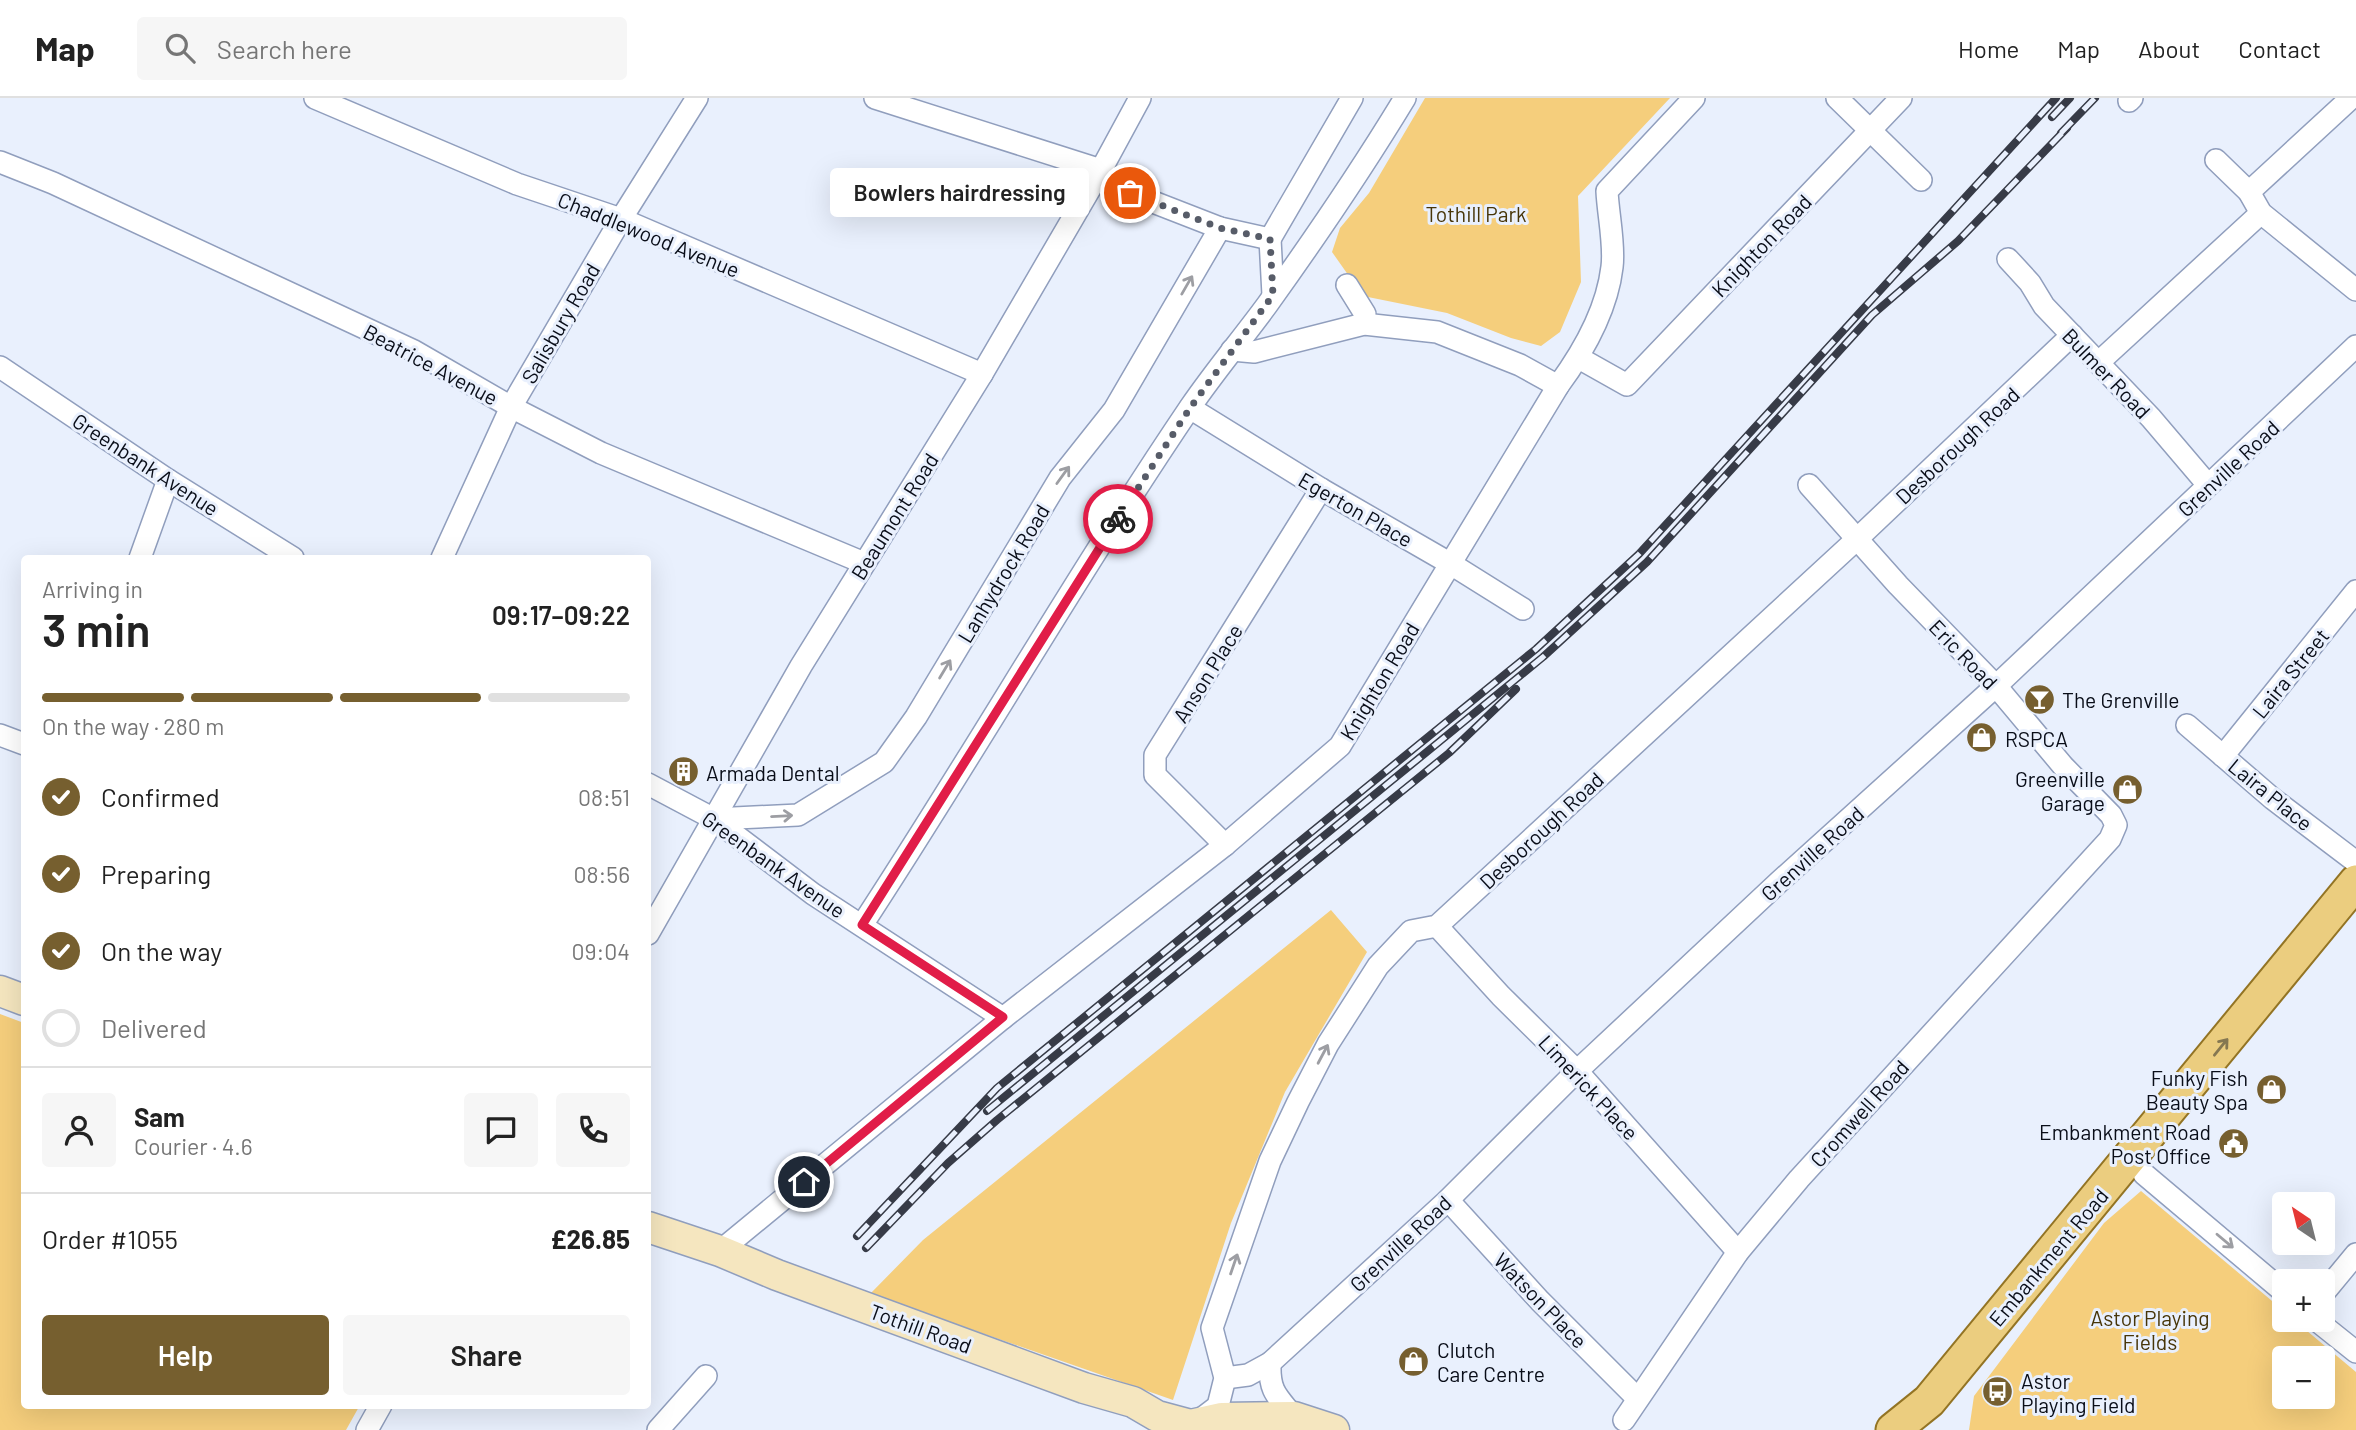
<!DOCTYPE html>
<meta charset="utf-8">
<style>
body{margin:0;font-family:Barlow,sans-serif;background:#f6f6f6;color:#222;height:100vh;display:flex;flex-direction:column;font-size:26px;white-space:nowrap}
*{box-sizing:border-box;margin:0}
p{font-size:23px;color:#767676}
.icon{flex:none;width:38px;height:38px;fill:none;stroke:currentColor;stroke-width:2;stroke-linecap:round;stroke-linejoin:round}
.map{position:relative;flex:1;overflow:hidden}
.panel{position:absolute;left:21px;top:457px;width:630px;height:854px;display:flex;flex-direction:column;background:#fff;border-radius:7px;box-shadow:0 7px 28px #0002}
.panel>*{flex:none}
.needle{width:46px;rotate:325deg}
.buttons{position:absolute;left:2272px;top:1094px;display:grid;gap:14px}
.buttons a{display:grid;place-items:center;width:63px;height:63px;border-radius:7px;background:#fff;box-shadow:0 7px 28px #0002;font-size:35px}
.pin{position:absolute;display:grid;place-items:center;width:60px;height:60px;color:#fff;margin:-30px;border:4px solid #fff;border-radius:50%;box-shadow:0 2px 7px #0007}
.courier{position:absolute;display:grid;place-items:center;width:70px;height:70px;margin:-35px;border:5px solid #e11d48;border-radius:50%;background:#fff;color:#222;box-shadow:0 2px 9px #0007}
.bubble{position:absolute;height:49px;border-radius:7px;background:#fff;box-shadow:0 7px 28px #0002;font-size:23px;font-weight:600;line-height:49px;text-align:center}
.summary em{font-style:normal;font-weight:600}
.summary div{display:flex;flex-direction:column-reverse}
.summary{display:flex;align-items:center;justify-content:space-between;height:119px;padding:0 21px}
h1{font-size:46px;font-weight:600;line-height:52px}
.bar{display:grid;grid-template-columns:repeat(4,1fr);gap:10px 7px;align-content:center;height:84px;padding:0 21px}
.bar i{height:9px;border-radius:5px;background:#e0e0e0}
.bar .active{background:#765f2f}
.bar p{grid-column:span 4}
.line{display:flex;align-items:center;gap:18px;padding:0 21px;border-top:2px solid #e0e0e0}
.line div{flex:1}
.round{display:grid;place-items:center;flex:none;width:74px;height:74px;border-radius:7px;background:#f6f6f6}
ol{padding:0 21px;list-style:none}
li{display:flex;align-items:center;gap:21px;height:77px}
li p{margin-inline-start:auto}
li .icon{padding:7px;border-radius:50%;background:#765f2f;color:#fff;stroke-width:4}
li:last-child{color:#767676}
li i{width:38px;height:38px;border:4px solid #e0e0e0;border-radius:50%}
.button{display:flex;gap:14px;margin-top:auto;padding:14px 21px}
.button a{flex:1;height:80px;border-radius:7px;background:#765f2f;color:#fff;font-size:28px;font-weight:600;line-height:80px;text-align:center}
.button a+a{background:#f6f6f6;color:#222}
header{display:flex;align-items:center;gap:42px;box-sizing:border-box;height:98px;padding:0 35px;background:#fff;border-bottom:2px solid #e0e0e0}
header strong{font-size:33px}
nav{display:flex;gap:38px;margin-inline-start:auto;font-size:24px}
.search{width:490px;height:63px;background:#f6f6f6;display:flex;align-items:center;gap:18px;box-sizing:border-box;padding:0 24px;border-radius:7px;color:#767676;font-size:26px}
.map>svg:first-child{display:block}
.green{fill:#f5ce7c;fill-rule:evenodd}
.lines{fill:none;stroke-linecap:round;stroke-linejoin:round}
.street-casing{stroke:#909ebd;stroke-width:24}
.secondary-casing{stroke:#909ebd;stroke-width:33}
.primary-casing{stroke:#937424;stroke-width:37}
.street{stroke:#fff;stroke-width:21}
.secondary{stroke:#f5e6bf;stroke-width:30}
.primary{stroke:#ebcd7f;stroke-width:33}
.rail-casing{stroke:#373b47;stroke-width:8}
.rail{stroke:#e9f0fd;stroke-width:5;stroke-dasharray:16;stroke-linecap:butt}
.oneway{stroke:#9d9ea3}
.oneway2{stroke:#857751}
.done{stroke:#575c68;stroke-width:7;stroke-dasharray:0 12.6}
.route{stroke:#e11d48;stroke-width:9}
.labels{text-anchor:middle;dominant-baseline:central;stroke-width:6;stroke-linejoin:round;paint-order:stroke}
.park-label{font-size:21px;fill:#473508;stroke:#e9f0fd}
.street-label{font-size:21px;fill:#090d18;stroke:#e9f0fd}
.poi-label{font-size:21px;fill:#090d18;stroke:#e9f0fd;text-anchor:start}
</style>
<header>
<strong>Map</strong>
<div class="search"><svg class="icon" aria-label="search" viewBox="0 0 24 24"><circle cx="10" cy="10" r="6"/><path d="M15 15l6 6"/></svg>Search here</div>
<nav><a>Home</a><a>Map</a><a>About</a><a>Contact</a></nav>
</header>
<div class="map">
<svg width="2356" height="1332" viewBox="0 0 2356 1332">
<rect width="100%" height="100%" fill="#e9f0fd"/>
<g class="green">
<path d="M 1425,0 L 1670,0 L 1578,98 L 1581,184 L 1560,234 L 1541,248 L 1511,240 L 1447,215 L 1363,198 L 1332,154 L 1340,130 L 1369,95 Z"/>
<path d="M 1331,812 L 1367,854 L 1285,994 L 1231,1125 L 1173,1302 L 870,1196 L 923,1142 Z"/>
<path d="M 0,916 L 24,925 L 24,1307 L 360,1307 L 346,1332 L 0,1332 Z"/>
<path d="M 2141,1093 L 2284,1213 L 2284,1222 L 2294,1222 L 2356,1274 L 2356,1332 L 1969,1332 L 1974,1298 L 2104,1125 ZM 2322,1260 L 2322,1298 L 2284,1298 L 2284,1260 Z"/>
</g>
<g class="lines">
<defs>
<g id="street">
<path d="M 315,0 L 517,86 L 621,121 L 982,276"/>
<path d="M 875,0 L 1101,72"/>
<path d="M 1837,0 L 1921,82"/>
<path d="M 2129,3 L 2132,0"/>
<path d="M 2216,62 L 2249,94 L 2261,115 L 2356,192"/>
<path d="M 0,64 L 53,85 L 414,253 L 511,309 L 601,355 L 864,465"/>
<path d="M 2249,94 L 2351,0"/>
<path d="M 1130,95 L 1220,130 L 1270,141"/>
<path d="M 1270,141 L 1352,0"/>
<path d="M 1270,141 L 1273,197"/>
<path d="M 2008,161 L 2030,185 L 2044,208 L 2151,320 L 2208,387"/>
<path d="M 1347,187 L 1365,216 L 1364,226"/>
<path d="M 1232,252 L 1254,254 L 1364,226 L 1437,234 L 1520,267 L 1558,288"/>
<path d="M 1579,260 L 1627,287 L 1901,0"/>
<path d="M 2099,264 L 2261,115"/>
<path d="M 0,269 L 168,382 L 293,460"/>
<path d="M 1190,310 L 1321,391 L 1451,466 L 1523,511"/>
<path d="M 140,460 L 168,382"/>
<path d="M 442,460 L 511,309 L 621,121 L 697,0"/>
<path d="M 2187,627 L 2273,701 L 2356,764"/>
<path d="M 0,637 L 24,646"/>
<path d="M 2223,658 L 2356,493"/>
<path d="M 648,686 L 714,721 L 813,796 L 1003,920"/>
<path d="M 714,721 L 798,717 L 884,664 L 916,619 L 1060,380 L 1114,312 L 1220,130"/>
<path d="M 1225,747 L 1155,677 L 1155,657 L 1321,391"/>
<path d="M 862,827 C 974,656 1076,478 1191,308 C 1215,273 1242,241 1267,207 C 1315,140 1362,71 1405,0"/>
<path d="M 1437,828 L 1501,898 L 1577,973 L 1738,1154"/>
<path d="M 648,836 L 801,568 L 982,276 L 1101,72 L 1140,0"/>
<path d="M 2144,1076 L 2284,1194"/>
<path d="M 1448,1102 L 1540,1203 L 1637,1300"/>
<path d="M 720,1153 L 1003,920 L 1225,747 L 1340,648 L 1558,288 C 1583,254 1607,212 1612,169 C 1615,147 1608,116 1607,93 L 1694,0"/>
<path d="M 2322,1197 L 2356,1156"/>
<path d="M 2316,1222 L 2356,1254"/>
<path d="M 1270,1265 C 1269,1294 1277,1298 1294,1319"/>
<path d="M 1225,1280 L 1248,1277 L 1270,1265 L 1448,1102 L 1577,973 L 1780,783 L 1996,588 L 2356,248"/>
<path d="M 1624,1322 L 1738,1154 L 1799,1081 L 2110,741 L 2116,727 L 2111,717 L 2063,668 L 1996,588 L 1898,487 L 1809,387"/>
<path d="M 1197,1324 L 1218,1308 L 1225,1280 L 1212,1230 L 1270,1063 L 1298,1004 L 1328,946 L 1378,868 L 1411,833 L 1437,828 L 1857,441 L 2072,237"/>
<path d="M 367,1332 L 381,1307"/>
<path d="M 658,1332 L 706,1278"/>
</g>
<g id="secondary">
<path d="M 0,893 L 24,902"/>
<path d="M 648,1129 L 720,1153 L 777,1177 L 1084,1290 L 1133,1304 L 1157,1318 L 1209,1332"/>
<path d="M 1195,1326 L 1222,1320 L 1294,1319 L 1334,1332"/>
</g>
<path id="primary" d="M 1893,1332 L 1929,1303 L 2356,784"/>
</defs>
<use href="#street" class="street-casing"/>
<use href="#secondary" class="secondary-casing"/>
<use href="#primary" class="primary-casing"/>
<use href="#street" class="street"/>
<use href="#secondary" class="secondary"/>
<use href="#primary" class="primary"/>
<defs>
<g id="rail">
<path d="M 2052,19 L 2070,0"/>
<path d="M 2061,35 L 2095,0"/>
<path d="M 987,1013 L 1543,559 L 1647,464 L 1872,217 L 1958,143 L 2067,30"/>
<path d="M 857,1138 L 997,990 L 1536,551 L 1639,456 L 2056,0"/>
<path d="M 866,1150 L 948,1065 L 997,1022 L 1449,655 L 1516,591"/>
</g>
</defs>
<use href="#rail" class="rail-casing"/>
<use href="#rail" class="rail"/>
</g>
<defs><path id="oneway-shaft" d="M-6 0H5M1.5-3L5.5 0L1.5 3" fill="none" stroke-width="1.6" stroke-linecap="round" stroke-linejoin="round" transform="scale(1.75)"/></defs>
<g class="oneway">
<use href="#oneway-shaft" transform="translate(1187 187) rotate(-60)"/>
<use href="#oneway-shaft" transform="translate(1063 377) rotate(-54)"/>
<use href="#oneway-shaft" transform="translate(945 571) rotate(-59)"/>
<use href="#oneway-shaft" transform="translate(782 718) rotate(-3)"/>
<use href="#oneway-shaft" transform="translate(1323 956) rotate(-62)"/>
<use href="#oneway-shaft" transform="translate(2225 1143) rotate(40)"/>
<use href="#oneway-shaft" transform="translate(1234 1166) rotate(-71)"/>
</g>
<use class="oneway2" href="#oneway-shaft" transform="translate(2221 949) rotate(-51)"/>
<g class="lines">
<path class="done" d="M 1118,421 L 1190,310 L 1273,197 L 1270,141 L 1220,130 L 1130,95"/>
<path class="route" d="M 804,1084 L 1003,919 L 862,827 L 1118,421"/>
</g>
<defs>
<symbol id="bar-disc" viewBox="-11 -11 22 22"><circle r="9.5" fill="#765f2f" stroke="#e9f0fd"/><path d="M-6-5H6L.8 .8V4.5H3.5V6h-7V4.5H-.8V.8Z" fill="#fff"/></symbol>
<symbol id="shop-disc" viewBox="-11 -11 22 22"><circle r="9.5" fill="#765f2f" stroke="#e9f0fd"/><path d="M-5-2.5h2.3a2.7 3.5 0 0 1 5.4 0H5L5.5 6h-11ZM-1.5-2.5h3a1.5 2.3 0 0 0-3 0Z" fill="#fff"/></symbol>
<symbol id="building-disc" viewBox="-11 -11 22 22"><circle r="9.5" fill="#765f2f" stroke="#e9f0fd"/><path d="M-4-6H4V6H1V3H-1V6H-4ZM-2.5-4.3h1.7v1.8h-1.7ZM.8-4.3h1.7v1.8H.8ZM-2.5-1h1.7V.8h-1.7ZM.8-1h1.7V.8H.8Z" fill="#fff"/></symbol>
<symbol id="civic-disc" viewBox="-11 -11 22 22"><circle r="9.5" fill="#765f2f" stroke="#e9f0fd"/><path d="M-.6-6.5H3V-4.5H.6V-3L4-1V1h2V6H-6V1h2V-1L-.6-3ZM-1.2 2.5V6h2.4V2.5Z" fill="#fff"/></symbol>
<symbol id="bus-disc" viewBox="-11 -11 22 22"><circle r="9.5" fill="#765f2f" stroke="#e9f0fd"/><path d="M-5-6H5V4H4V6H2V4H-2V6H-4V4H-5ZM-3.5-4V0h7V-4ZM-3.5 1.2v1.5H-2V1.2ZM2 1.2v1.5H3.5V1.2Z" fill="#fff"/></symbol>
</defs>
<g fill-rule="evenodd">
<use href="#bar-disc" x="2022" y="584" width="35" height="35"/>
<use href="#shop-disc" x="1964" y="622" width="35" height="35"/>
<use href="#building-disc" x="666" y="656" width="35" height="35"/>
<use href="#shop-disc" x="2110" y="674" width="35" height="35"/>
<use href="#shop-disc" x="2254" y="974" width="35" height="35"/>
<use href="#civic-disc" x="2216" y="1028" width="35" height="35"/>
<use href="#shop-disc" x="1396" y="1246" width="35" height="35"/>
<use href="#bus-disc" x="1980" y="1276" width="35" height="35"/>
</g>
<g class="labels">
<g class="park-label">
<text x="1476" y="115">Tothill Park</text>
<text x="2150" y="1219">Astor Playing<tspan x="2150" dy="24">Fields</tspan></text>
</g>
<g class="street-label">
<text transform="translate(649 136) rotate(22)">Chaddlewood Avenue</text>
<text transform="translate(1761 147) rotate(-46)">Knighton Road</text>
<text transform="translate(560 225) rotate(-60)">Salisbury Road</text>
<text transform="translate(431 266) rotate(28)">Beatrice Avenue</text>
<text transform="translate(2107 275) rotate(46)">Bulmer Road</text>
<text transform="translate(1957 347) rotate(-43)">Desborough Road</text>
<text transform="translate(146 366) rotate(33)">Greenbank Avenue</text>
<text transform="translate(2228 370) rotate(-43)">Grenville Road</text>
<text transform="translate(1356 411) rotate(30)">Egerton Place</text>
<text transform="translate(894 418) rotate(-58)">Beaumont Road</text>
<text transform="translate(1003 475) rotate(-59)">Lanhydrock Road</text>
<text transform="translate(1964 556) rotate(46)">Eric Road</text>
<text transform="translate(1207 575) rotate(-58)">Anson Place</text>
<text transform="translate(2290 575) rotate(-51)">Laira Street</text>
<text transform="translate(1379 583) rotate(-59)">Knighton Road</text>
<text transform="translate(2271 696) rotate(39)">Laira Place</text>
<text transform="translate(1541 732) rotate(-43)">Desborough Road</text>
<text transform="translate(1812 755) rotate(-42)">Grenville Road</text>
<text transform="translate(774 766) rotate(35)">Greenbank Avenue</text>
<text transform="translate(1589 989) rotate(47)">Limerick Place</text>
<text transform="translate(1859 1015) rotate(-48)">Cromwell Road</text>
<text transform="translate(1400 1145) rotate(-43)">Grenville Road</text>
<text transform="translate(2048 1159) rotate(-50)">Embankment Road</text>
<text transform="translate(1541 1202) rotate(46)">Watson Place</text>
<text transform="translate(921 1230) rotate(20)">Tothill Road</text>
</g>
<g class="poi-label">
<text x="2062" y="601">The Grenville</text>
<text x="2005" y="640">RSPCA</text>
<text x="706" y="674">Armada Dental</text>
<text x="2105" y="680" text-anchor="end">Greenville<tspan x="2105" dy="24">Garage</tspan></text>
<text x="2248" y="979" text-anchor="end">Funky Fish<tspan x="2248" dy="24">Beauty Spa</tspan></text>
<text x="2211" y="1033" text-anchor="end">Embankment Road<tspan x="2211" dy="24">Post Office</tspan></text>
<text x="1437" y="1251">Clutch<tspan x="1437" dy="24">Care Centre</tspan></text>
<text x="2021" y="1282">Astor<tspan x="2021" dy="24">Playing Field</tspan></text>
</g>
</g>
</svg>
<div class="buttons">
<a><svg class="needle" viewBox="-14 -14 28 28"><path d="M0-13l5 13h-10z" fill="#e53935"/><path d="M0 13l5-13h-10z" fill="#767676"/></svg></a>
<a>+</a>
<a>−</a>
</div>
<div class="pin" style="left:1130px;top:95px;background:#ea580c"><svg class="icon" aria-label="bag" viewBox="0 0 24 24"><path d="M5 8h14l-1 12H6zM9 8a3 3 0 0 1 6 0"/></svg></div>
<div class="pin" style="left:804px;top:1084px;background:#1f2937"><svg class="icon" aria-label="home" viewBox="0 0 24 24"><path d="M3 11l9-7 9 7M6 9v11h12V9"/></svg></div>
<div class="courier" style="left:1118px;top:421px"><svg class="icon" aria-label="bike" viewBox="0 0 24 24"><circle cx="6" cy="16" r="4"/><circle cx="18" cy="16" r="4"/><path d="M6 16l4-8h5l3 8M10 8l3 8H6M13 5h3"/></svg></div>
<div class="bubble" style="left:830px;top:70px;width:259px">Bowlers hairdressing</div>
<section class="panel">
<div class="summary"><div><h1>3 min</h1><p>Arriving in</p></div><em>09:17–09:22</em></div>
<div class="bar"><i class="active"></i><i class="active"></i><i class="active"></i><i></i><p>On the way · 280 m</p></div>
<ol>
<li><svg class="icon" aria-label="check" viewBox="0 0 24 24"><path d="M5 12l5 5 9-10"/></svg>Confirmed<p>08:51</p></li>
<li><svg class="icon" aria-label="check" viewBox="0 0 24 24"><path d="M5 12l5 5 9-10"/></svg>Preparing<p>08:56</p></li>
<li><svg class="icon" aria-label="check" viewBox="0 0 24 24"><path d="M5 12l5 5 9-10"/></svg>On the way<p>09:04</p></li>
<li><i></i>Delivered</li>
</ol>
<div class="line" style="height:126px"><a class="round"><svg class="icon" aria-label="person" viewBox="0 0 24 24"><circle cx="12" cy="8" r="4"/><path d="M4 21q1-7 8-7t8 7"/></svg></a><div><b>Sam</b><p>Courier · 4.6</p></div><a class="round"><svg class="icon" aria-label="chat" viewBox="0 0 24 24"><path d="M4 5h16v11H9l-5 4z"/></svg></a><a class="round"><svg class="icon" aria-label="phone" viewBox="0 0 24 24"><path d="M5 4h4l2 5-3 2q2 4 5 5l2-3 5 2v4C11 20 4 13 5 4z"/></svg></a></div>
<div class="line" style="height:91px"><div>Order #1055</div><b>£26.85</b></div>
<div class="button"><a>Help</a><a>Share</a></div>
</section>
</div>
